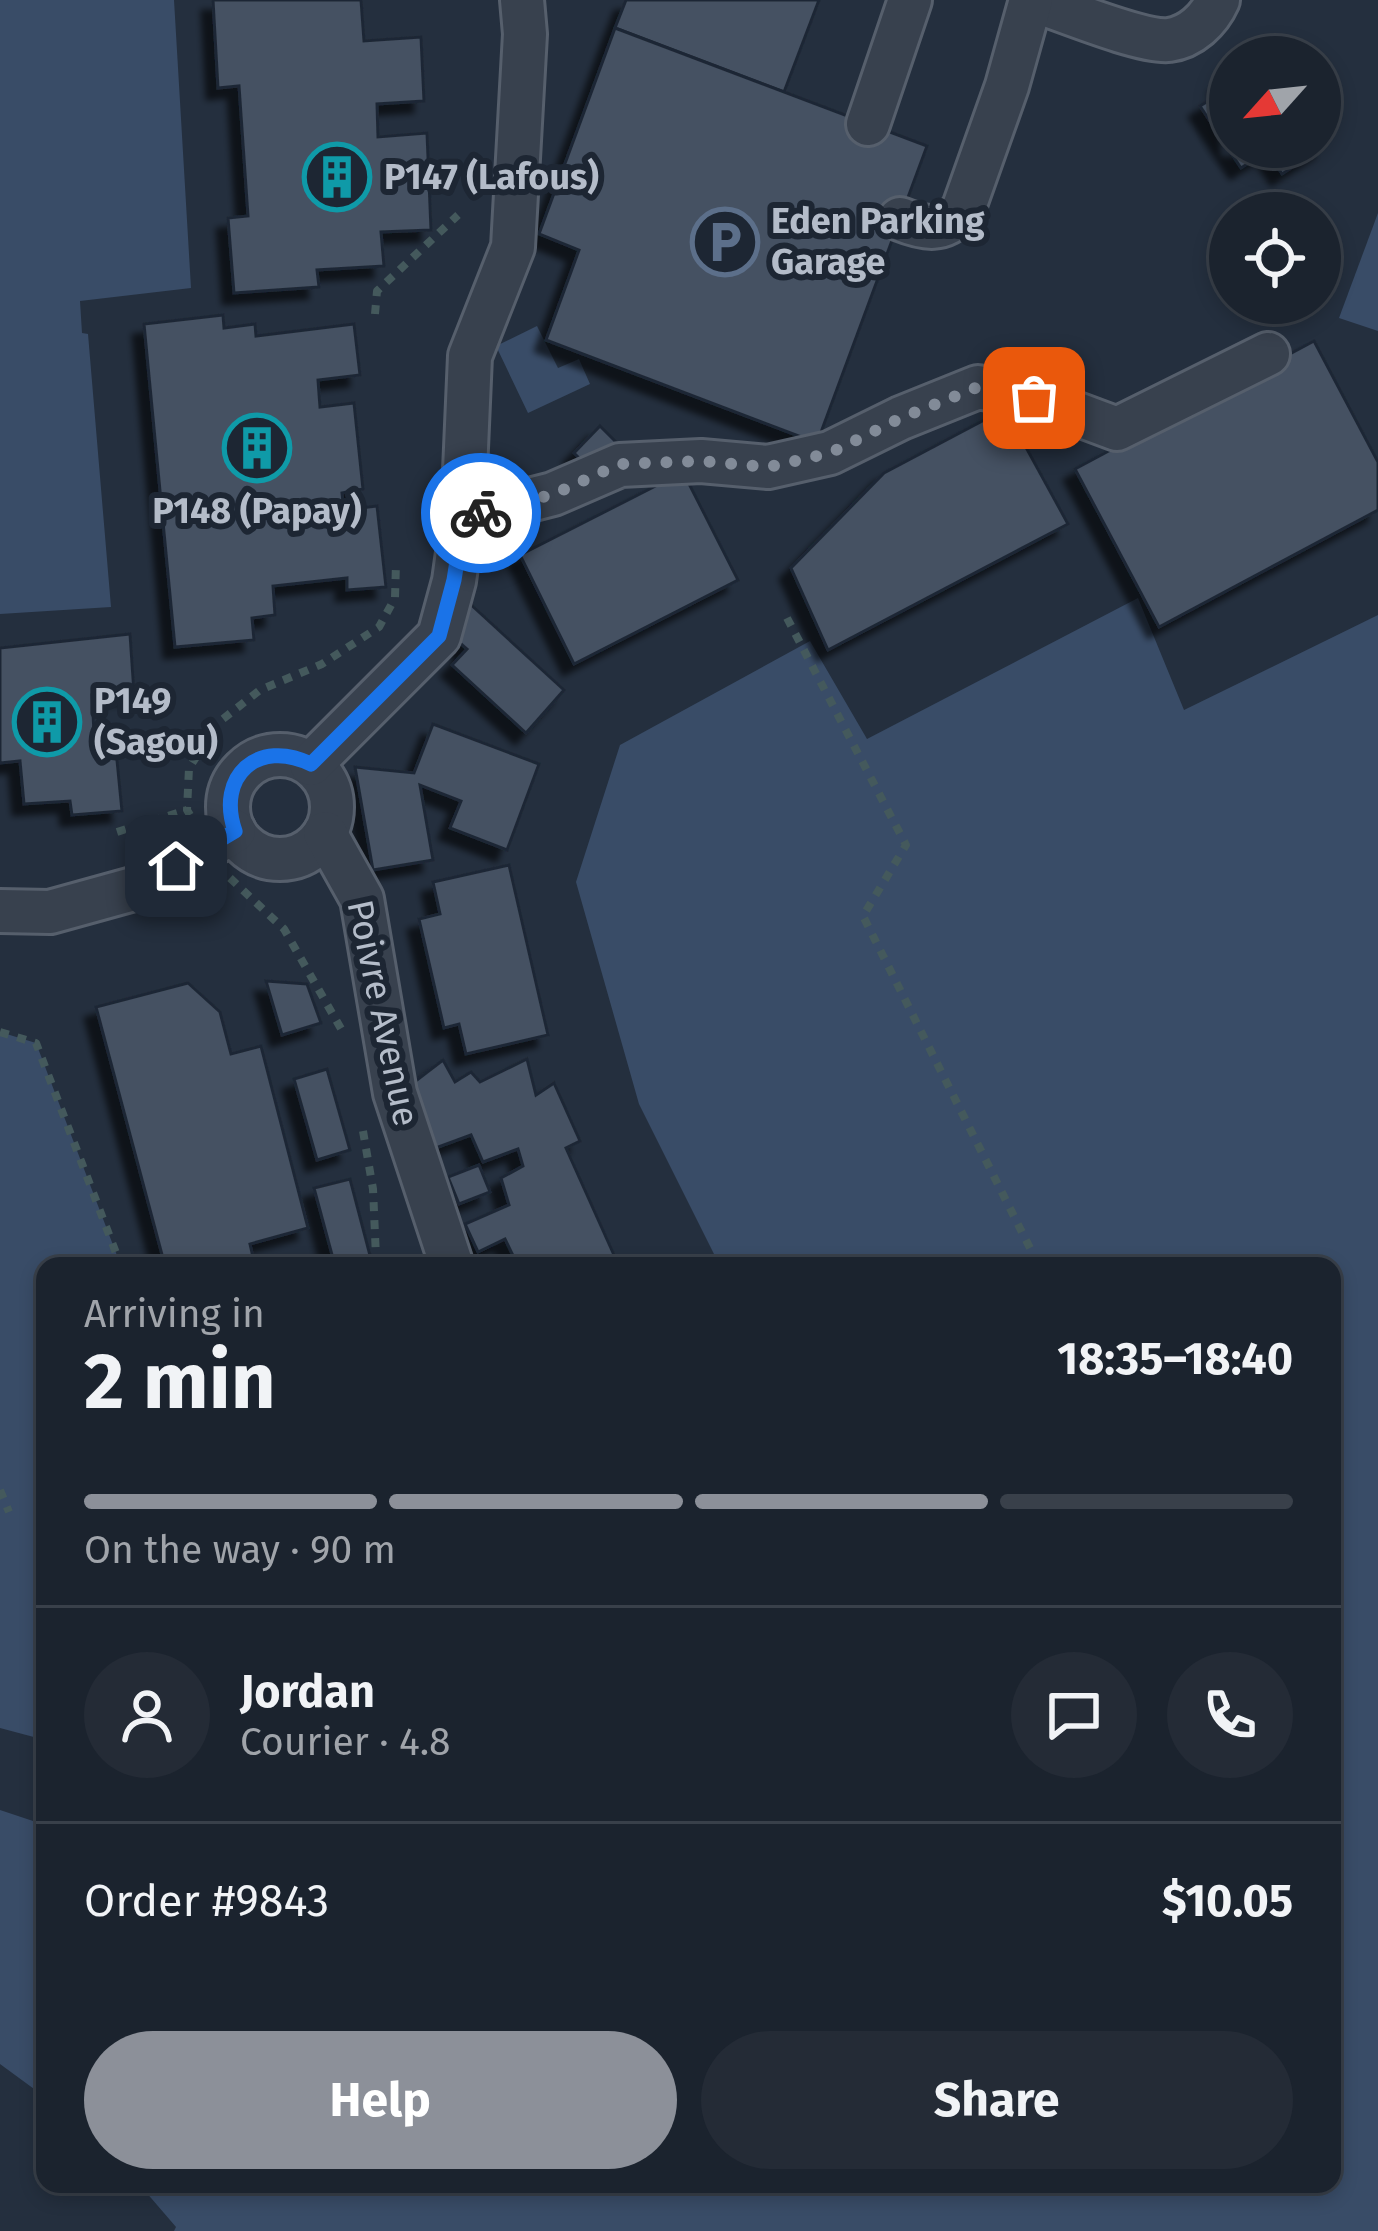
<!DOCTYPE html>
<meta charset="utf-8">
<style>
body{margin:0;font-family:"Fira Sans",sans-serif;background:#242b36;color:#f1f3f6;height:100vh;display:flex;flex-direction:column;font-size:45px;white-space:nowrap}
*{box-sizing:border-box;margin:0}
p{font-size:39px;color:#a0a4aa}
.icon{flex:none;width:66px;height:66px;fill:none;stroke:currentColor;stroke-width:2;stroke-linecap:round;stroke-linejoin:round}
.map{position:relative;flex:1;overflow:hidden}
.sheet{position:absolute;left:36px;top:1257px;width:1305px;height:936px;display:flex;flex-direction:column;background:#1b232e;border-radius:24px;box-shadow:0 6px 18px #0003,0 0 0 3px #39404a}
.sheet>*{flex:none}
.needle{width:78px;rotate:243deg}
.fabs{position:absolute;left:1209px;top:36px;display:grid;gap:24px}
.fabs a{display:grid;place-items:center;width:132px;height:132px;border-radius:50%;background:#1b232e;box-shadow:0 6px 18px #0003,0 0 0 3px #39404a;font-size:60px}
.pin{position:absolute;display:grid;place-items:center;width:102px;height:102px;color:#fff;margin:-51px;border-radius:24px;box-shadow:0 6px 18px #0006}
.courier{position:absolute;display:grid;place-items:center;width:120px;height:120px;margin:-60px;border:9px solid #1a73e8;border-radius:50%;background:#fff;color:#222;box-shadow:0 3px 15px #0007}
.head em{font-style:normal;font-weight:700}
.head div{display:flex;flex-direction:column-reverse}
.head{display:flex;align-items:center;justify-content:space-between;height:204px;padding:0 48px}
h1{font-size:78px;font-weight:700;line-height:90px}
.bar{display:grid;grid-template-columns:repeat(4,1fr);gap:18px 12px;align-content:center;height:144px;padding:0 48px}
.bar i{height:15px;border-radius:9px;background:#39404a}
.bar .selected{background:#8c9099}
.bar p{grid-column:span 4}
.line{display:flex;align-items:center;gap:30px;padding:0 48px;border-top:3px solid #39404a}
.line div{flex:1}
.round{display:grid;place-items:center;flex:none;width:126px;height:126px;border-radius:63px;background:#242b36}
.action{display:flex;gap:24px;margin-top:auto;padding:24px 48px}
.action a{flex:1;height:138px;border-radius:72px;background:#8c9099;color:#fff;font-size:48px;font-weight:700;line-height:138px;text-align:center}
.action a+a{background:#242b36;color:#f1f3f6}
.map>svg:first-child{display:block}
.water{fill:#394c67}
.building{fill:#455162;stroke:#1f2835;stroke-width:3;filter:url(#shadow)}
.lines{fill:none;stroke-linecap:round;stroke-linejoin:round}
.street-casing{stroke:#565f6c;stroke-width:48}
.path{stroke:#44595c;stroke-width:8;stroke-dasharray:9 9;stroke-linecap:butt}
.street{stroke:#38414e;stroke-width:42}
.done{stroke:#828b98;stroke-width:12;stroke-dasharray:0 21.6}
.route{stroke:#1a73e8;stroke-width:15}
.labels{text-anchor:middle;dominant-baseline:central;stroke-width:12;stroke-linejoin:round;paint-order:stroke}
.poi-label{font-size:36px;font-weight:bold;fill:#b4bcc9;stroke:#1d2633;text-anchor:start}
.street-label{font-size:36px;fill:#b4bcc9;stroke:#1d2633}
</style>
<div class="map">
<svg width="1378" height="2231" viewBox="0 0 1378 2231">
<defs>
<filter id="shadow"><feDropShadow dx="-11" dy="11" stdDeviation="3" flood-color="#0009"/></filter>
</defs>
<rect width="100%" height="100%" fill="#242f3e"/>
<g class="water">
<path d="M 0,0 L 174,0 L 191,288 L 80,301 L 82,333 L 88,334 L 111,607 L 0,614 Z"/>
<path d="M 1378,213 L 1378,331 L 1339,318 Z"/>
<path d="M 537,326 L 558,368 L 579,359 L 590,384 L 528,413 L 496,346 Z"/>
<path d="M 1138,598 L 1184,710 L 1378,615 L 1378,2231 L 174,2231 L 176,2227 L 139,2184 L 1332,2184 L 1332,1266 L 720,1266 L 639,1104 L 576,882 L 620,745 L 810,641 L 867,739 Z"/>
<path d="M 0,1032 L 36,1043 L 121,1266 L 45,1266 L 45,1740 L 0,1728 Z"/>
<path d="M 0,1810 L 45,1825 L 45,2097 L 0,2064 Z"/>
</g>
<g class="building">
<path d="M 213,0 L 361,0 L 364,41 L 421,37 L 424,101 L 377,104 L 378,137 L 427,133 L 431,230 L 381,232 L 384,266 L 317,270 L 319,287 L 234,293 L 228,218 L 248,216 L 239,86 L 218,88 Z"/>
<path d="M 626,0 L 819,0 L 784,92 L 615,28 Z"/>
<path d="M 615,28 L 927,146 L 817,443 L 546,340 L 579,250 L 539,234 Z"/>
<path d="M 1230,76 L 1230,147 L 1320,147 L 1320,138 L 1325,146 L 1282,174 L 1267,151 L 1241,168 L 1200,106 L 1225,91 L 1220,83 Z"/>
<path d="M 223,315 L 224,328 L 255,324 L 256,336 L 354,324 L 360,375 L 318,380 L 320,407 L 354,403 L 363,489 L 342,493 L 344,510 L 377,506 L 386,587 L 347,590 L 347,578 L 273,586 L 275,615 L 252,618 L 254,640 L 175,647 L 144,324 Z"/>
<path d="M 1314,341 L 1378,462 L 1378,510 L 1159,627 L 1075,469 Z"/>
<path d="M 1005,409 L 1068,524 L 828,650 L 791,568 L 884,473 Z"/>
<path d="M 600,426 L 616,442 L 590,469 L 574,453 Z"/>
<path d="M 683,472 L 738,580 L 574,664 L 520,555 Z"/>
<path d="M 468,602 L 564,690 L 526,733 L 452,665 L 467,649 L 444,629 Z"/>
<path d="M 130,634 L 134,693 L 92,695 L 95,751 L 116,750 L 122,811 L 72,815 L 70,801 L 24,804 L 20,761 L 0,763 L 0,648 Z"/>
<path d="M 433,724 L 539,764 L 507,850 L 450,828 L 461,801 L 420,785 L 433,860 L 373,870 L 355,767 L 414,773 Z"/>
<path d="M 509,865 L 548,1035 L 466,1054 L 459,1024 L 444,1028 L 419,919 L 440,914 L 433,882 Z"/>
<path d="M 266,981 L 307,984 L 321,1023 L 282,1035 Z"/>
<path d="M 188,983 L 220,1012 L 231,1054 L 261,1046 L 308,1228 L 250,1244 L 255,1266 L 165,1266 L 96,1007 Z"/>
<path d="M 527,1059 L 536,1095 L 554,1083 L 580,1141 L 566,1148 L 614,1255 L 592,1266 L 518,1266 L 505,1239 L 478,1252 L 465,1224 L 509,1205 L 501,1178 L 523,1166 L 518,1149 L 483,1162 L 471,1135 L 433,1149 L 413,1083 L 443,1060 L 455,1082 L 471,1072 L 480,1082 Z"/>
<path d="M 327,1069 L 350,1150 L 317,1160 L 294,1079 Z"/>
<path d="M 479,1165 L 490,1192 L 459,1204 L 448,1177 Z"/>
<path d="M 350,1179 L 372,1263 L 335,1266 L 314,1188 Z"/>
</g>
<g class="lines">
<defs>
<g id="street">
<path d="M 1033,0 C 1063,10 1142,43 1169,40 C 1191,37 1209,20 1218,0"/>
<path d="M 868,124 L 910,0"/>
<path d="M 900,219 C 925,229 943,233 963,210 L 1007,86 L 1031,0"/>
<path d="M 463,517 L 553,494 L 620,465 L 701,461 L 768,467 L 830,453 L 901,418 L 978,387 L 1034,398 L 1117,429 L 1268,354"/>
<circle cx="280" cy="807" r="52"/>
<path d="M 311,764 L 439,636 L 454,581 L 463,517 L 470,356 L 513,247 L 525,34 L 522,0"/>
<path d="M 325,833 L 362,899 L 395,1093 L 452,1266"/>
<path d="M 0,911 L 50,912 L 144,886 L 234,831"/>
</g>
</defs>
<use href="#street" class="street-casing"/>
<g class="path">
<path d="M 375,314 L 377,291 L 458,215"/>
<path d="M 787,618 L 906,845 L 863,916 L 1039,1266"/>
<path d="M 190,815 L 187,810 L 189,768 L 219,722 L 260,690 L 322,664 L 379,627 L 395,598 L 396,563"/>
<path d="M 117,832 L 187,810"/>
<path d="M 230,878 L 284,929 L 344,1034"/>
<path d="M 0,1032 L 36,1043 L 121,1266"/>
<path d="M 363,1131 L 373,1189 L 376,1257 L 381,1266"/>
<path d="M 0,1490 L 9,1512"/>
</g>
<use href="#street" class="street"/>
</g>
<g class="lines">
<path class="done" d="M 481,513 L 554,494 L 620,464 L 700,461 L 768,467 L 830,453 L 901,418 L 978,387 L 1034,398"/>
<path class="route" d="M 176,866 L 235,831 C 216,776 258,738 311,764 L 439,636 L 454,580 L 464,517 L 481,513"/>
</g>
<defs>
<symbol id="building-ring" viewBox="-11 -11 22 22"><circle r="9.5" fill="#1d2633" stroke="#0f9aa8" stroke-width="1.5"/><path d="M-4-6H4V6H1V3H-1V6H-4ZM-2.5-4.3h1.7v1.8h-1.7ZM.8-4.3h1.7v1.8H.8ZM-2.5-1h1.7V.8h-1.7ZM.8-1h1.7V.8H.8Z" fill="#0f9aa8"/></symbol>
<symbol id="parking-ring" viewBox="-11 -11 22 22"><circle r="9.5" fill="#1d2633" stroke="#5c6f8a" stroke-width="1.5"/><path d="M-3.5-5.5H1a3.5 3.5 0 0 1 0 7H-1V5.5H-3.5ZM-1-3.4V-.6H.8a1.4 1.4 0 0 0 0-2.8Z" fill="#5c6f8a"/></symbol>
</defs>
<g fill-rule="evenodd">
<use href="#building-ring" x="299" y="139" width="76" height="76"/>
<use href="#parking-ring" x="687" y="204" width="76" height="76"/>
<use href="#building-ring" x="219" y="410" width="76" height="76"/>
<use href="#building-ring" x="9" y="684" width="76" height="76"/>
</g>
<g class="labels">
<g class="poi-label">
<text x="384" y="177">P147 (Lafous)</text>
<text x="771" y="221">Eden Parking<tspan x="771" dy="41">Garage</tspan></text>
<text x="257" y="511" text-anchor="middle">P148 (Papay)</text>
<text x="94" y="701">P149<tspan x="94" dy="41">(Sagou)</tspan></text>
</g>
<g class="street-label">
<text transform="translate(383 1013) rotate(78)">Poivre Avenue</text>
</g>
</g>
</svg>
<div class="fabs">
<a><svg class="needle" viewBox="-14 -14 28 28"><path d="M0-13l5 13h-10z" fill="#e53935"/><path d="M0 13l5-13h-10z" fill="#a0a4aa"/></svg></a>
<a><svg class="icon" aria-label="locate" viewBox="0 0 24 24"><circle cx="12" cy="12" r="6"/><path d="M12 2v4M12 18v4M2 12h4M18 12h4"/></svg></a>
</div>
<div class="pin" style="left:1034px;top:398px;background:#ea580c"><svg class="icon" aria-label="bag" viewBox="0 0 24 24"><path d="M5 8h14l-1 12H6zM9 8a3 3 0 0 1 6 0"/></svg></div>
<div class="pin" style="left:176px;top:866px;background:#1f2937"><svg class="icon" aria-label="home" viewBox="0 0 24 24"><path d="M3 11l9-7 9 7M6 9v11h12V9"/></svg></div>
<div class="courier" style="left:481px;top:513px"><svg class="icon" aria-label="bike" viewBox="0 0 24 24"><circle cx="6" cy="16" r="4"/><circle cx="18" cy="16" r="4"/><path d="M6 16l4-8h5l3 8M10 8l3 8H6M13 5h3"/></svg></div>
<section class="sheet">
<div class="head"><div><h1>2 min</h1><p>Arriving in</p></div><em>18:35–18:40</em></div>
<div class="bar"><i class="selected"></i><i class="selected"></i><i class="selected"></i><i></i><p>On the way · 90 m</p></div>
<div class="line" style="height:216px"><a class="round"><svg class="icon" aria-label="person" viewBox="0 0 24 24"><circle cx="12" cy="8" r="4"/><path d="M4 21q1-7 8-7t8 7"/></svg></a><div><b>Jordan</b><p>Courier · 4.8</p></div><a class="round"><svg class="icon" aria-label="chat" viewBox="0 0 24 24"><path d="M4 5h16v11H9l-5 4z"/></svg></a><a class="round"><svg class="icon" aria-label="phone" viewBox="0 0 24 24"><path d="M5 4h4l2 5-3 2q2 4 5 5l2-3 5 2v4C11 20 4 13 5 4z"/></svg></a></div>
<div class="line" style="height:156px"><div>Order #9843</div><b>$10.05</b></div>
<div class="action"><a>Help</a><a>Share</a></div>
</section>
</div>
